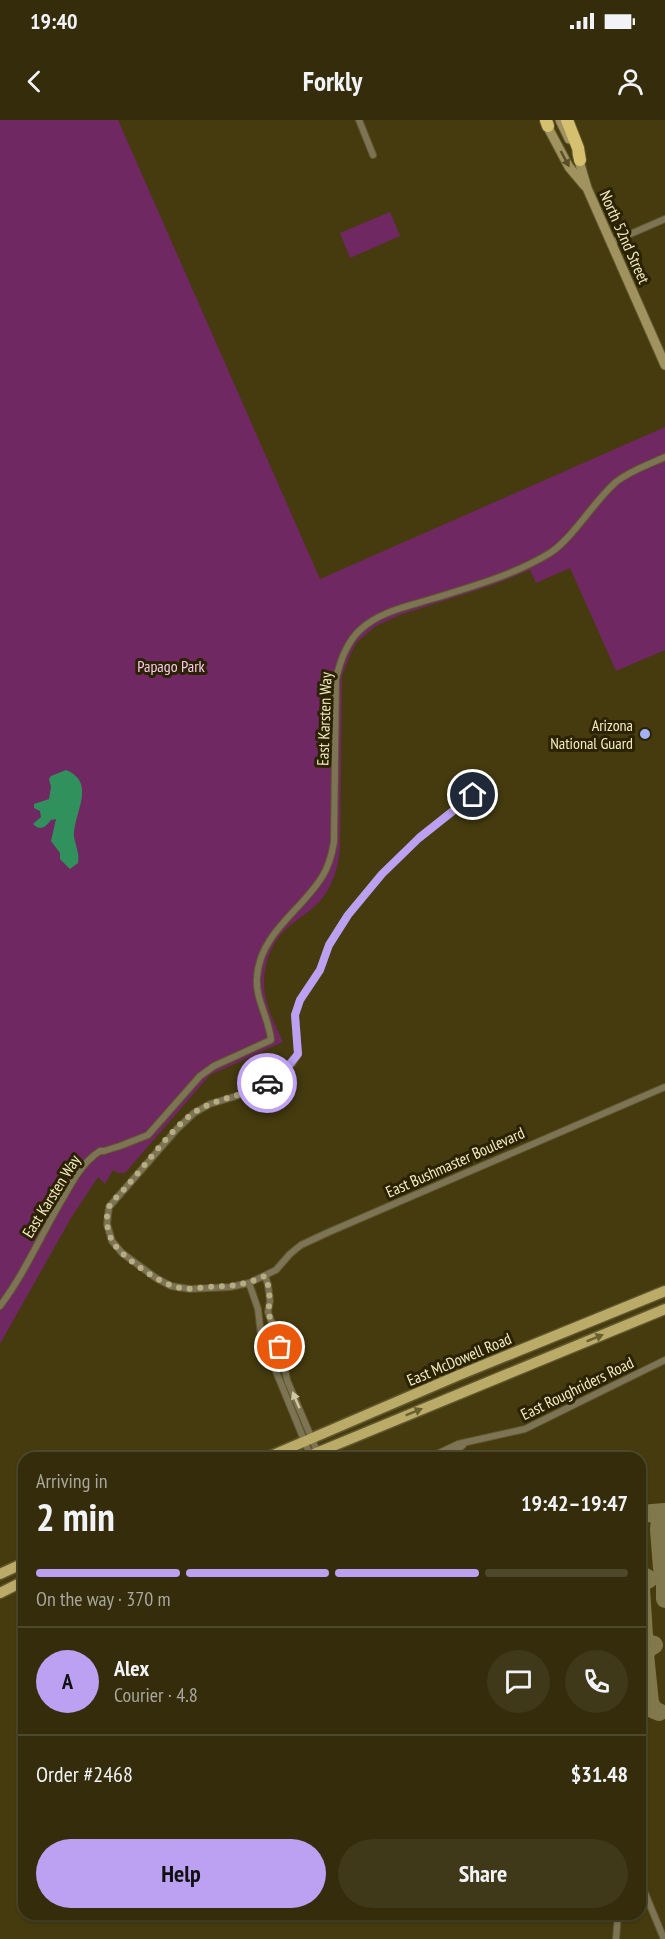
<!DOCTYPE html>
<meta charset="utf-8">
<style>
body{margin:0;font-family:"PT Sans Narrow",sans-serif;background:#3f3819;color:#f1f3f6;height:100vh;display:flex;flex-direction:column;font-size:22px;white-space:nowrap}
*{box-sizing:border-box;margin:0}
p{font-size:20px;color:#a9a79d}
.icon{flex:none;width:33px;height:33px;fill:none;stroke:currentColor;stroke-width:2;stroke-linecap:round;stroke-linejoin:round}
.map{position:relative;flex:1;overflow:hidden}
.sheet{position:absolute;left:18px;top:1332px;width:628px;height:468px;display:flex;flex-direction:column;background:#342c0b;border-radius:18px;box-shadow:0 2px 4px #0004,0 0 0 2px #4e482c}
.sheet>*{flex:none}
.pin{position:absolute;display:grid;place-items:center;width:51px;height:51px;color:#fff;margin:-26px;border:3px solid #fff;border-radius:50%;box-shadow:0 2px 6px #0007}
.courier{position:absolute;display:grid;place-items:center;width:60px;height:60px;margin:-30px;border:4px solid #bca0f2;border-radius:50%;background:#fff;color:#222;box-shadow:0 2px 8px #0007}
.overview em{font-style:normal;font-weight:800}
.overview div{display:flex;flex-direction:column-reverse}
.overview{display:flex;align-items:center;justify-content:space-between;height:102px;padding:0 18px}
h1{font-size:39px;font-weight:800;line-height:45px}
.bar{display:grid;grid-template-columns:repeat(4,1fr);gap:9px 6px;align-content:center;height:72px;padding:0 18px}
.bar i{height:8px;border-radius:4px;background:#4e482c}
.bar .selected{background:#bca0f2}
.bar p{grid-column:span 4}
.line{display:flex;align-items:center;gap:15px;padding:0 18px;border-top:2px solid #4e482c}
.line div{flex:1}
.round{display:grid;place-items:center;flex:none;width:63px;height:63px;border-radius:32px;background:#3f3819}
.cta{display:flex;gap:12px;margin-top:auto;padding:12px 18px}
.cta a{flex:1;height:69px;border-radius:36px;background:#bca0f2;color:#111;font-size:24px;font-weight:800;line-height:69px;text-align:center}
.cta a+a{background:#3f3819;color:#f1f3f6}
.status{display:flex;justify-content:space-between;align-items:center;height:42px;padding:0 30px;background:#342c0b;direction:ltr}
.status svg{height:16px;fill:currentColor}
header{display:flex;justify-content:space-between;align-items:center;height:78px;padding:0 18px;background:#342c0b;font-size:27px;font-weight:800}
.map>svg:first-child{display:block}
.green{fill:#6f2861}
.water{fill:#31915d}
.lines{fill:none;stroke-linecap:round;stroke-linejoin:round}
.taxiway{stroke:#81784d;stroke-width:18}
.minor-casing{stroke:#61572c;stroke-width:8}
.secondary-casing{stroke:#61572c;stroke-width:11}
.primary-casing{stroke:#61572c;stroke-width:13}
.motorway-casing{stroke:#61572c;stroke-width:14}
.minor{stroke:#7c7455;stroke-width:6}
.secondary{stroke:#a09360;stroke-width:9}
.primary{stroke:#bbab69;stroke-width:10}
.motorway{stroke:#d4c06f;stroke-width:12}
.oneway{fill:#594f26}
.oneway2{fill:#6b602f}
.oneway3{fill:#d0c7a3}
.done{stroke:#b7ad85;stroke-width:6;stroke-dasharray:0 10.8}
.route{stroke:#bca0f2;stroke-width:8}
.poi-dot{fill:#a5b1fc;stroke:#2a2200;stroke-width:2}
.labels{text-anchor:middle;dominant-baseline:central;stroke-width:6;stroke-linejoin:round;paint-order:stroke}
.street-label{font-size:16px;fill:#f4ebc4;stroke:#2a2200}
.park-label{font-size:16px;fill:#fbcaee;stroke:#2a2200}
.poi-label{font-size:16px;fill:#f4ebc4;stroke:#2a2200;text-anchor:end}
</style>
<div class="status"><b>19:40</b><svg viewBox="0 0 49 12"><path d="M0 12V9h3v3zM5 12V6h3v6zM10 12V3h3v9zM15 12V0h3v12zM26 1h20v11H26zM47 4h2v5h-2z"/></svg></div>
<header><svg class="icon" aria-label="back" viewBox="0 0 24 24"><path d="M15 5l-7 7 7 7"/></svg>Forkly<svg class="icon" aria-label="person" viewBox="0 0 24 24"><circle cx="12" cy="8" r="4"/><path d="M4 21q1-7 8-7t8 7"/></svg></header>
<div class="map">
<svg width="665" height="1819" viewBox="0 0 665 1819">
<rect width="100%" height="100%" fill="#453b0f"/>
<g class="green">
<path d="M 0,0 L 118,0 L 320,459 L 665,307 L 665,530 L 616,551 L 570,448 L 536,463 L 530,450 L 496,464 L 400,495 L 376,506 L 357,522 L 351,533 L 342,556 L 340,729 C 338,748 333,765 321,780 C 312,790 302,796 292,804 C 271,820 261,848 265,874 C 268,891 276,907 283,922 L 210,955 L 125,1053 L 118,1053 L 113,1050 L 105,1064 L 98,1057 L 71,1098 L 0,1224 Z"/>
<path d="M 390,92 L 400,116 L 350,138 L 340,113 Z"/>
</g>
<path class="water" d="M 66,650 C 97,663 74,692 74,716 C 75,725 80,733 78,743 L 70,749 L 60,739 L 60,733 L 51,721 L 56,699 L 51,700 C 46,706 41,712 33,704 L 41,697 L 40,691 L 34,688 L 34,684 L 49,679 L 51,667 L 49,659 L 51,656 Z"/>
<g class="lines">
<g class="taxiway">
<path d="M 665,1393 L 660,1397 L 659,1410 L 662,1448 L 665,1453"/>
<path d="M 640,1394 L 665,1392"/>
<path d="M 640,1454 L 649,1459 L 642,1463 L 641,1468 L 644,1516 L 647,1523 L 654,1525 L 649,1528 L 645,1534 L 650,1583 L 654,1590 L 659,1592"/>
<path d="M 665,1464 L 665,1479"/>
</g>
<defs>
<g id="minor">
<path d="M 359,0 L 373,35"/>
<path d="M 612,122 L 665,99"/>
<path d="M 473,675 L 419,718 L 382,754 L 348,795 L 329,825 L 320,850 L 300,880 L 295,895 L 298,934 L 292,944 L 284,951 L 256,970 L 210,984 L 194,993 L 177,1009 L 109,1087 L 107,1104 L 112,1121 L 122,1133 L 156,1158 L 171,1166 L 190,1169 L 230,1167 L 249,1163 L 276,1150 L 290,1134 L 301,1125 L 329,1112 L 665,967"/>
<path d="M 265,1156 L 268,1165 L 270,1181 L 268,1192 L 281,1229 L 287,1260 L 320,1338"/>
<path d="M 249,1163 L 258,1189 L 261,1215 L 311,1337"/>
<path d="M 0,1186 C 25,1153 42,1113 63,1078 C 73,1060 83,1042 100,1031 L 104,1031 L 120,1026 L 148,1015 L 200,956 L 214,946 L 271,920 C 269,898 255,879 257,857 C 260,813 301,791 322,757 C 329,746 332,734 334,722 L 336,559 C 340,541 346,523 360,510 C 380,491 409,486 435,478 C 474,466 516,454 550,433 C 573,418 594,381 616,362 C 631,350 648,345 665,337"/>
<path d="M 439,1333 L 458,1324 L 525,1309 L 665,1240"/>
<path d="M 430,1338 L 439,1333 L 449,1338"/>
<path d="M 452,1338 L 453,1334 L 463,1325"/>
<path d="M 640,1761 L 664,1819"/>
<path d="M 616,1819 L 618,1794"/>
</g>
<g id="secondary">
<path d="M 560,0 L 569,19"/>
<path d="M 545,2 L 569,47 L 585,66"/>
<path d="M 577,34 L 587,68 L 665,245"/>
</g>
<g id="primary">
<path d="M 266,1338 L 459,1255 L 665,1171"/>
<path d="M 304,1338 L 665,1189"/>
<path d="M 0,1454 L 24,1443"/>
<path d="M 0,1473 L 24,1461"/>
</g>
<g id="motorway">
<path d="M 546,0 L 548,6"/>
<path d="M 567,0 L 578,28 L 580,40"/>
</g>
</defs>
<use href="#minor" class="minor-casing"/>
<use href="#secondary" class="secondary-casing"/>
<use href="#primary" class="primary-casing"/>
<use href="#motorway" class="motorway-casing"/>
<use href="#minor" class="minor"/>
<use href="#secondary" class="secondary"/>
<use href="#primary" class="primary"/>
<use href="#motorway" class="motorway"/>
</g>
<defs><path id="oneway-solid" d="M-6-.8H1V-3.2L6.5 0L1 3.2V.8H-6Z" transform="scale(1.5)"/></defs>
<use class="oneway" href="#oneway-solid" transform="translate(565 39) rotate(62)"/>
<g class="oneway2">
<use href="#oneway-solid" transform="translate(595 1218) rotate(-22)"/>
<use href="#oneway-solid" transform="translate(414 1292) rotate(-22)"/>
</g>
<use class="oneway3" href="#oneway-solid" transform="translate(296 1280) rotate(-113)"/>
<g class="lines">
<path class="done" d="M 267,963 C 244,976 217,978 195,992 C 174,1005 145,1046 127,1066 C 122,1072 113,1080 109,1087 C 105,1097 107,1113 113,1122 C 122,1138 162,1165 180,1168 C 189,1170 198,1168 207,1167 C 230,1166 243,1166 265,1156 L 268,1165 L 270,1180 L 268,1192 L 280,1227"/>
<path class="route" d="M 267,963 L 284,951 L 298,934 L 295,895 L 300,880 L 320,850 L 329,825 L 348,795 L 382,754 L 419,718 L 473,675"/>
</g>
<circle class="poi-dot" cx="645" cy="614" r="6"/>
<g class="labels">
<g class="street-label">
<text transform="translate(625 117) rotate(66)">North 52nd Street</text>
<text transform="translate(324 599) rotate(-88)">East Karsten Way</text>
<text transform="translate(455 1042) rotate(-24)">East Bushmaster Boulevard</text>
<text transform="translate(51 1076) rotate(-58)">East Karsten Way</text>
<text transform="translate(459 1239) rotate(-23)">East McDowell Road</text>
<text transform="translate(577 1268) rotate(-26)">East Roughriders Road</text>
</g>
<g class="park-label">
<text x="171" y="546">Papago Park</text>
</g>
<g class="poi-label">
<text x="633" y="605">Arizona<tspan x="633" dy="18">National Guard</tspan></text>
</g>
</g>
</svg>
<div class="pin" style="left:280px;top:1227px;background:#ea580c"><svg class="icon" aria-label="bag" viewBox="0 0 24 24"><path d="M5 8h14l-1 12H6zM9 8a3 3 0 0 1 6 0"/></svg></div>
<div class="pin" style="left:473px;top:675px;background:#1f2937"><svg class="icon" aria-label="home" viewBox="0 0 24 24"><path d="M3 11l9-7 9 7M6 9v11h12V9"/></svg></div>
<div class="courier" style="left:267px;top:963px"><svg class="icon" aria-label="car" viewBox="0 0 24 24"><path d="M5 17H2v-5l4-1 3-4h7l3 4 3 1v5h-3M9 17h6M6 11h13"/><circle cx="7" cy="17" r="2"/><circle cx="17" cy="17" r="2"/></svg></div>
<section class="sheet">
<div class="overview"><div><h1>2 min</h1><p>Arriving in</p></div><em>19:42–19:47</em></div>
<div class="bar"><i class="selected"></i><i class="selected"></i><i class="selected"></i><i></i><p>On the way · 370 m</p></div>
<div class="line" style="height:108px"><b class="round" style="background:#bca0f2;color:#111">A</b><div><b>Alex</b><p>Courier · 4.8</p></div><a class="round"><svg class="icon" aria-label="chat" viewBox="0 0 24 24"><path d="M4 5h16v11H9l-5 4z"/></svg></a><a class="round"><svg class="icon" aria-label="phone" viewBox="0 0 24 24"><path d="M5 4h4l2 5-3 2q2 4 5 5l2-3 5 2v4C11 20 4 13 5 4z"/></svg></a></div>
<div class="line" style="height:78px"><div>Order #2468</div><b>$31.48</b></div>
<div class="cta"><a>Help</a><a>Share</a></div>
</section>
</div>
